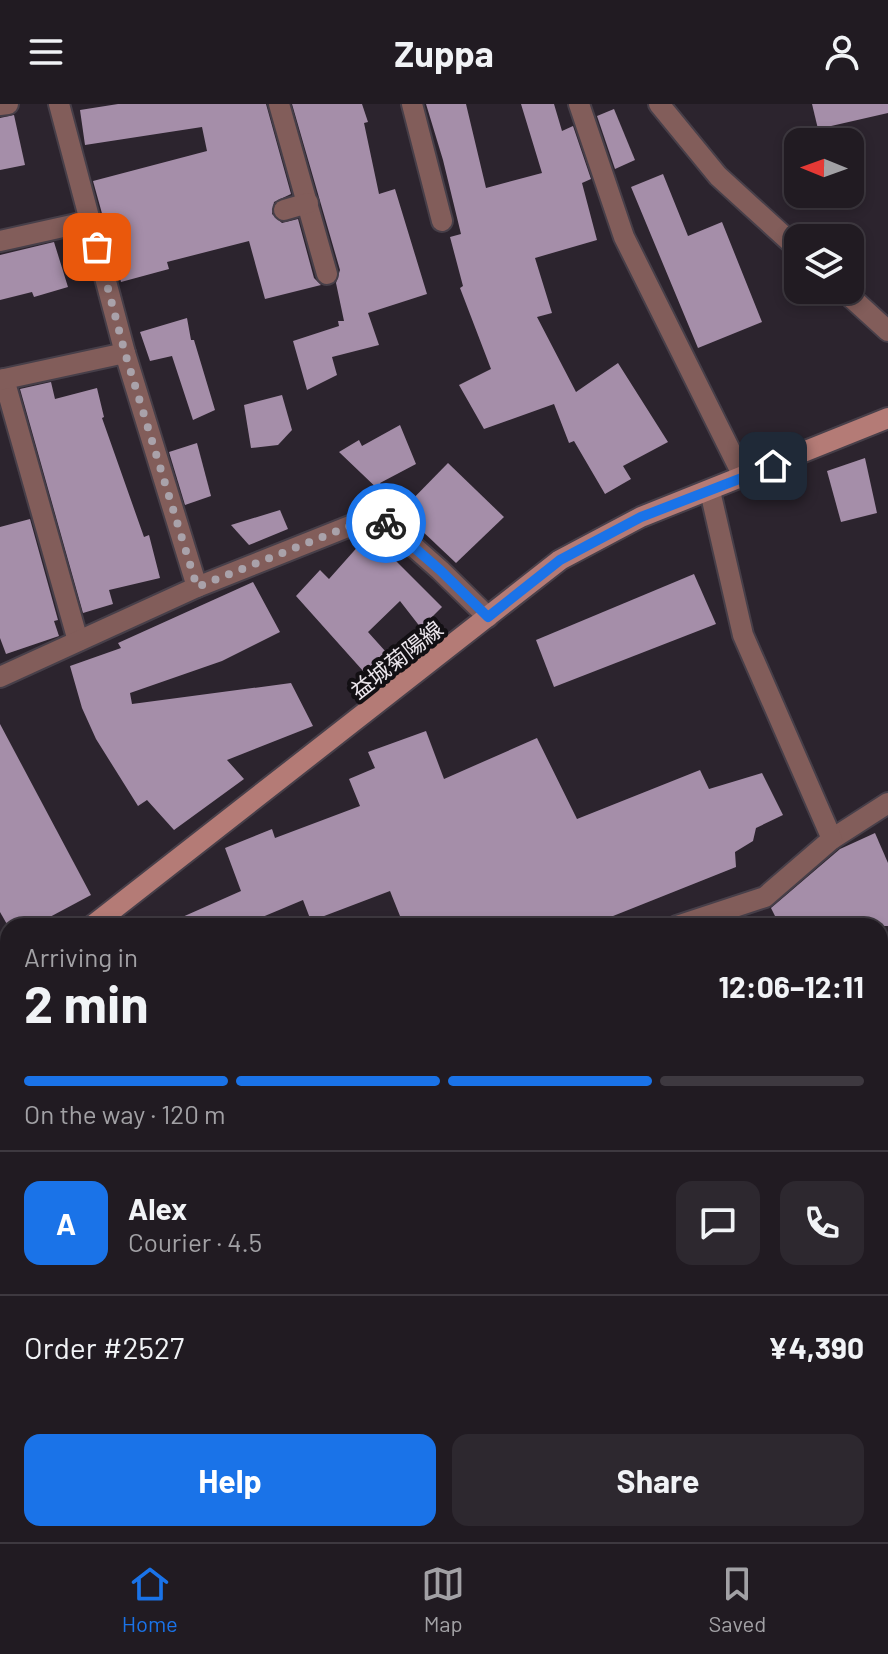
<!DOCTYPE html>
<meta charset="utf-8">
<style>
body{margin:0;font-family:Barlow,"Noto Sans JP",sans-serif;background:#2d282f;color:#f1f3f6;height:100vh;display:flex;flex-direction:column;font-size:30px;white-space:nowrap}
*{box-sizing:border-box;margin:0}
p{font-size:26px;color:#a2a1a5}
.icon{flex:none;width:44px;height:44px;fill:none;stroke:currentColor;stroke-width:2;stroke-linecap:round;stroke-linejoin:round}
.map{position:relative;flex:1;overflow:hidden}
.details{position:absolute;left:0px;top:814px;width:888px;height:624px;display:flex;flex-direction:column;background:#211b22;border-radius:24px 24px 0 0;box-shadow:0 4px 12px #0003,0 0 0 2px #3e3940}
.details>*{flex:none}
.needle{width:52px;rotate:271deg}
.buttons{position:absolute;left:784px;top:24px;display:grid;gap:16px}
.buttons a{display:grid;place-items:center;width:80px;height:80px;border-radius:16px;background:#211b22;box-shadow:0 4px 12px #0003,0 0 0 2px #3e3940;font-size:40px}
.pin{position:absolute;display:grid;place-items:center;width:68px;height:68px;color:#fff;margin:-34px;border-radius:16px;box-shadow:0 4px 12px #0006}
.courier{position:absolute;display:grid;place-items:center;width:80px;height:80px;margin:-40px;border:6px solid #1a73e8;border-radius:50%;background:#fff;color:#222;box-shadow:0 2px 10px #0007}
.overview em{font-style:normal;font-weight:700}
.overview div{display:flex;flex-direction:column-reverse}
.overview{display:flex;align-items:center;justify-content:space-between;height:136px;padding:0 24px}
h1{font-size:52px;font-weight:700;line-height:60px}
.bar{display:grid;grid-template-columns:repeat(4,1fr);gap:12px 8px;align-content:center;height:96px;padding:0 24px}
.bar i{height:10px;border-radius:6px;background:#3e3940}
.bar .active{background:#1a73e8}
.bar p{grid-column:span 4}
.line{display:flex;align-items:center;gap:20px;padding:0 24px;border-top:2px solid #3e3940}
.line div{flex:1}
.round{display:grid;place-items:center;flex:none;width:84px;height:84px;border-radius:16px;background:#2d282f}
.cta{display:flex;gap:16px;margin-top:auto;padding:16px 24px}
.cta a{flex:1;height:92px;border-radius:16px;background:#1a73e8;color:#fff;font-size:32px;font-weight:700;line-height:92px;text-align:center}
.cta a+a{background:#2d282f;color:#f1f3f6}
header{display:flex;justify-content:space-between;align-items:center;height:104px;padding:0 24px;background:#211b22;font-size:36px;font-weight:700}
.tabs{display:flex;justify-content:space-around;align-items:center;height:112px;border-top:2px solid #3e3940;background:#211b22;font-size:22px;color:#a2a1a5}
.tabs a{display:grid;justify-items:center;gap:4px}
.tabs .active{color:#1a73e8}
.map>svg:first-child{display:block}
.building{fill:#a58ea9}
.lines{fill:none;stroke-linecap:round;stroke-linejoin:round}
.minor-casing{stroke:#473f49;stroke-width:24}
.tertiary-casing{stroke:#473f49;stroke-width:24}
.secondary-casing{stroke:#473f49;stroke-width:24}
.minor{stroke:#825d5a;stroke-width:20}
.tertiary{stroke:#825d5a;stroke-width:20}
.secondary{stroke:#b47b76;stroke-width:20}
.done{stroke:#a9a2aa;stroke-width:8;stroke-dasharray:0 14.4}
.route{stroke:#1a73e8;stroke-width:10}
.labels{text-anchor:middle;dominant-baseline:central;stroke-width:8;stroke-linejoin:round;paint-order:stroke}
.street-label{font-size:22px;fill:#ece6ed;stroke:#120f13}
</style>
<header><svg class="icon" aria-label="menu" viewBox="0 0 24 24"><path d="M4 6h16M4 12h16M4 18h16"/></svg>Zuppa<svg class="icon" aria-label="person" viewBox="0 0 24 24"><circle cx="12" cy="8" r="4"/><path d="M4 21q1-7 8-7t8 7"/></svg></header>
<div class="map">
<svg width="888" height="1438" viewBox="0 0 888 1438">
<rect width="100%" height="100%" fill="#2c242e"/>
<g class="building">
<path d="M 118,0 L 266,0 L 291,90 L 274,98 L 272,110 L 282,119 L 298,115 L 314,174 L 321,181 L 265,195 L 249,137 L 167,158 L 169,165 L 121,178 L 93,77 L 207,47 L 202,23 L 85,41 L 80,6 Z"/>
<path d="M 292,0 L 362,0 L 368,18 L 364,19 L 379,90 L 395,85 L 427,190 L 368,209 L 379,241 L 332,253 L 337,271 L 307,286 L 293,237 L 339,222 L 338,217 L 344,217 L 336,179 L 340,166 Z"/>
<path d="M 426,0 L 466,0 L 486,84 L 542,69 L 521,0 L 554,0 L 562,27 L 573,22 L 591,75 L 582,79 L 597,136 L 535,154 L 552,209 L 537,213 L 576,288 L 618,259 L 668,338 L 623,362 L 631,375 L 605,390 L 574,337 L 569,339 L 554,300 L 484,325 L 459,281 L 491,265 L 460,184 L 463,182 L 450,133 L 461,130 L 443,56 Z"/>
<path d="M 812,0 L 888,0 L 888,9 L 818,25 Z"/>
<path d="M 614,5 L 635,56 L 615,65 L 597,12 Z"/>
<path d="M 14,11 L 25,61 L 0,66 L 0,14 Z"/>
<path d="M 663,70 L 688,132 L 722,118 L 762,218 L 698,244 L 631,83 Z"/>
<path d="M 54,138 L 68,183 L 34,193 L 32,188 L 0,196 L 0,151 Z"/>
<path d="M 187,214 L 191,236 L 194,236 L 215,306 L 193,316 L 172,252 L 150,257 L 140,228 Z"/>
<path d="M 51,278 L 55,295 L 97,284 L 104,313 L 102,314 L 144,433 L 149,431 L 160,474 L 109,486 L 113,500 L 83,509 L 20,285 Z"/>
<path d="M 282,291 L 292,326 L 278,341 L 251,344 L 244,301 Z"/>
<path d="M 400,321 L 416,360 L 380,379 L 385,389 L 383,390 L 339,348 L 359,336 L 362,342 Z"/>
<path d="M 197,339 L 211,392 L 185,401 L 169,348 Z"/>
<path d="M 865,354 L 877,409 L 841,418 L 827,367 Z"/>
<path d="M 448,359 L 504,413 L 456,459 L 401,407 Z"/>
<path d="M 280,406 L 288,425 L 249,441 L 231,421 Z"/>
<path d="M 30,415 L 58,516 L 54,517 L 59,532 L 6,550 L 0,534 L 0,423 Z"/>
<path d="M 369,430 L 442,503 L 421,524 L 400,497 L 368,528 L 386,548 L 364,568 L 296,492 L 320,466 L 329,475 Z"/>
<path d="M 694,470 L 716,520 L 554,583 L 536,536 Z"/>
<path d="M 253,478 L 280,528 L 222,557 L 130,589 L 132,600 L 291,579 L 313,622 L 227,656 L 244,675 L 174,726 L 147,696 L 138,702 L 96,635 L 82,604 L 70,562 L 121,544 L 118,539 Z"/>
<path d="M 0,620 L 91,791 L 33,822 L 8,822 L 0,808 Z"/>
<path d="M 426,627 L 444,675 L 537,634 L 577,715 L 700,666 L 709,685 L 762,669 L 783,711 L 756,724 L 753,737 L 735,748 L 736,763 L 588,822 L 404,822 L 390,787 L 311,817 L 303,796 L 253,817 L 252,814 L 238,819 L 236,812 L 215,822 L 162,822 L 241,787 L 225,744 L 272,725 L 275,734 L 360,702 L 349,675 L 375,664 L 368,648 Z"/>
<path d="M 875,729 L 888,759 L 888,822 L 780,822 L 771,804 L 840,745 Z"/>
</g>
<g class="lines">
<defs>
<g id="minor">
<path d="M 59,0 L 125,249 L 197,483"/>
<path d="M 279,0 L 327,170"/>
<path d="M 412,0 L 442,117"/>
<path d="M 579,0 L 624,133 L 744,374"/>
<path d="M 0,1 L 8,0"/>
<path d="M 284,106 L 308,99"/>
<path d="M 0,137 L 90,117"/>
<path d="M 4,275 L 78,537"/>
<path d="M 0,276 L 125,249"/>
<path d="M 0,573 L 197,483 L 365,416 L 387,419 L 440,466 L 488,513"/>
<path d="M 832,735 L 888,699"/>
<path d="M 677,822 L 765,793 L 832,735 L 743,531 L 710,387"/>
<path d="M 0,930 L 8,949"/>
<path d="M 880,1006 L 888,1003"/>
<path d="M 880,1263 L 888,1260"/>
<path d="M 0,1314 L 8,1312"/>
<path d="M 697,1430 L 700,1438"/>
<path d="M 418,1438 L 444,1430"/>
<path d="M 744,1438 L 766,1430"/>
</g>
<g id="tertiary">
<path d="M 659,0 L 718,72 L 798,145"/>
<path d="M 843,186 L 888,227"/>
</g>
<g id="secondary">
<path d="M 92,822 L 560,456 L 641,413 L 888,314"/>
<path d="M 0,882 L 8,877"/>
</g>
</defs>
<use href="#minor" class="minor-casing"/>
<use href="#tertiary" class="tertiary-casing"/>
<use href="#secondary" class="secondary-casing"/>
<use href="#minor" class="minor"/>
<use href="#tertiary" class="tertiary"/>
<use href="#secondary" class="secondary"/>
</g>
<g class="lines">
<path class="done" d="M 97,143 L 125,249 L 197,483 L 365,416 L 386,419"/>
<path class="route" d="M 386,419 L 440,466 L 488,513 L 560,456 L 641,413 L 773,362"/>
</g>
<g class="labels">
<g class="street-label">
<text transform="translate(396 555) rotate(-38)">益城菊陽線</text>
</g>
</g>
</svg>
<div class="buttons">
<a><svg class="needle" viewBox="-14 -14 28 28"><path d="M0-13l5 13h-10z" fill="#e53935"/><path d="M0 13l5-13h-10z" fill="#a2a1a5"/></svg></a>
<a><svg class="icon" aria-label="layers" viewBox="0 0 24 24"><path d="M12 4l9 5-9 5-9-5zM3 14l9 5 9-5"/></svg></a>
</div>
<div class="pin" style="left:97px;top:143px;background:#ea580c"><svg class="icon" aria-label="bag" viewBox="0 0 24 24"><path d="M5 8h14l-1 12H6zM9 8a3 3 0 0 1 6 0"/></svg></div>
<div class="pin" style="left:773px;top:362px;background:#1f2937"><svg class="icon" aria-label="home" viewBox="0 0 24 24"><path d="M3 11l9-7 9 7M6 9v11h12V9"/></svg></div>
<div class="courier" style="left:386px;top:419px"><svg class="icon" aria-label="bike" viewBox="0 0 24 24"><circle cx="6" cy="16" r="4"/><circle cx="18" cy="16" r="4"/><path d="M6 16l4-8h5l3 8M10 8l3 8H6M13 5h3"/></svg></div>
<section class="details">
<div class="overview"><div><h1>2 min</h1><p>Arriving in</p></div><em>12:06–12:11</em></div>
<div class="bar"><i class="active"></i><i class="active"></i><i class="active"></i><i></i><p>On the way · 120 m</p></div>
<div class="line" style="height:144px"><b class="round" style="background:#1a73e8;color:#fff">A</b><div><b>Alex</b><p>Courier · 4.5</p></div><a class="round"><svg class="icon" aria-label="chat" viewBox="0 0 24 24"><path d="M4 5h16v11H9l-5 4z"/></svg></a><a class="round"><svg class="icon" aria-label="phone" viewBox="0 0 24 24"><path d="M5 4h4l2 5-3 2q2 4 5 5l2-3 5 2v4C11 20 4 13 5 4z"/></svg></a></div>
<div class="line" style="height:104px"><div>Order #2527</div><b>¥4,390</b></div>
<div class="cta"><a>Help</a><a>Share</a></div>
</section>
</div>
<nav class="tabs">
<a class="active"><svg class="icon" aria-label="home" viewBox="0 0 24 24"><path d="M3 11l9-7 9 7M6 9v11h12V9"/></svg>Home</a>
<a><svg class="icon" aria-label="map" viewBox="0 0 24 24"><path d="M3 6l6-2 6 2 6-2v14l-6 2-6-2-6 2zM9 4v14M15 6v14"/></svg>Map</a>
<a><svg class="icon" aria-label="saved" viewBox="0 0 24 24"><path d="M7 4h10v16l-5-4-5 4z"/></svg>Saved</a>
</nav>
